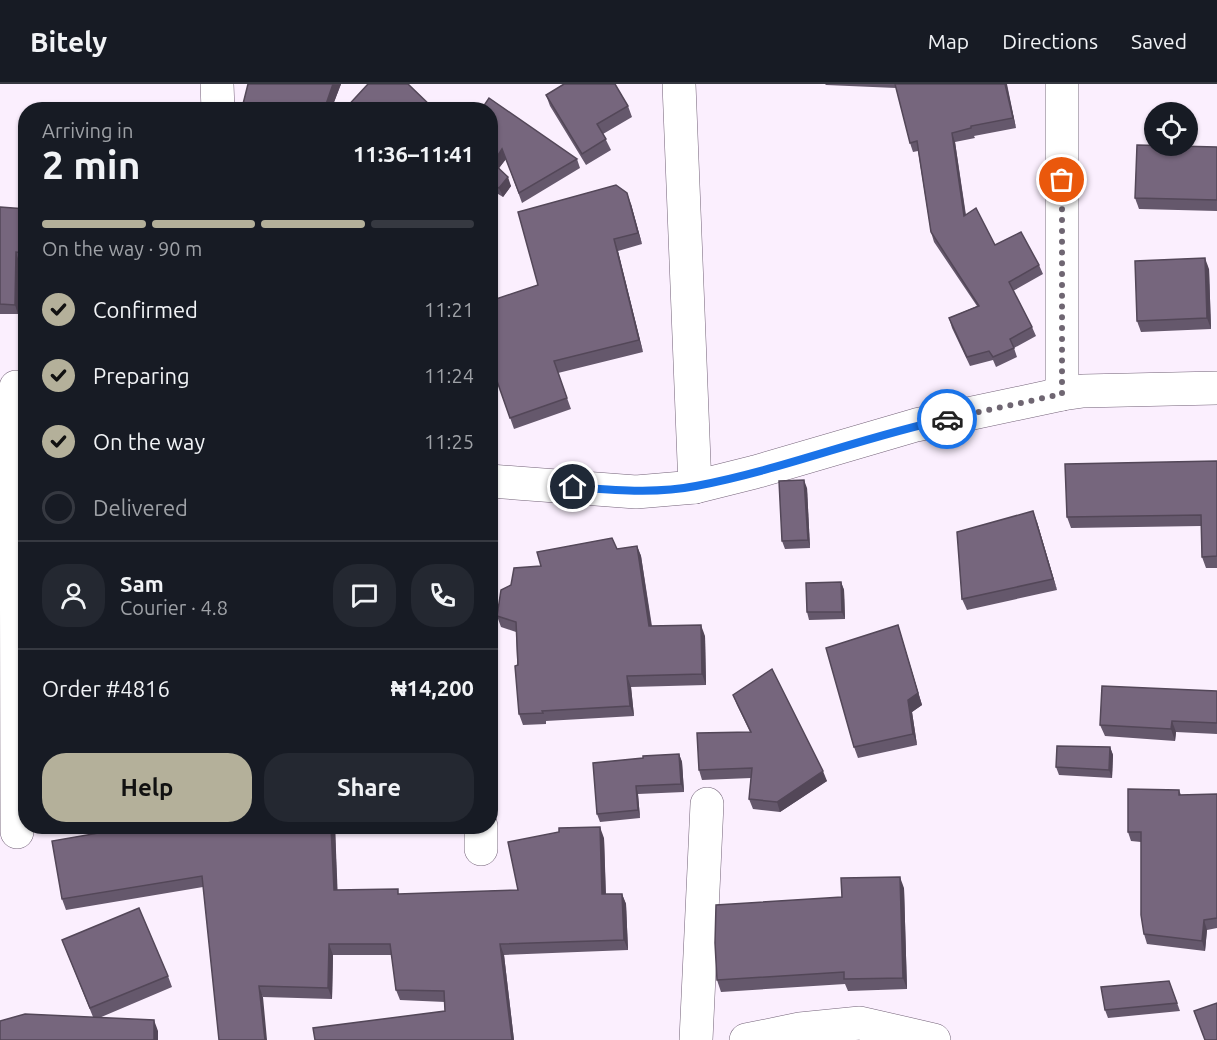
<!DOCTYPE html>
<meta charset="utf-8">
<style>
body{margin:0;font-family:Ubuntu,sans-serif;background:#242831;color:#f1f3f6;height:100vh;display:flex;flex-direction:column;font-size:22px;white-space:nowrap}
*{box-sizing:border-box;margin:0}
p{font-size:20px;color:#9ea1a6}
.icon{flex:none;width:33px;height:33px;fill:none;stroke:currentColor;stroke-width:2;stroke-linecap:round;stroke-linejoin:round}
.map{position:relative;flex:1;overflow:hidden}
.sheet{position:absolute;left:18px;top:18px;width:480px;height:732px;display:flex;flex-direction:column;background:#171b24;border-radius:24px;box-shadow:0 2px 4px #0004}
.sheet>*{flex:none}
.tools{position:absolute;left:1144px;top:18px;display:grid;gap:12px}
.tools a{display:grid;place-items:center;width:54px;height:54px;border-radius:50%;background:#171b24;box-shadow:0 2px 4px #0004;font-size:30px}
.pin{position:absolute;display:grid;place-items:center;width:51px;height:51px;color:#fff;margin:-26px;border:3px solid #fff;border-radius:50%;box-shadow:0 2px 6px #0007}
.courier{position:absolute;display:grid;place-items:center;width:60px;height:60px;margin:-30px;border:4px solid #1a73e8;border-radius:50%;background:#fff;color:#222;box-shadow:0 2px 8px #0007}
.summary em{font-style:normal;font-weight:600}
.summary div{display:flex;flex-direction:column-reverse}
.summary{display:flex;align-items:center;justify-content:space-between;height:102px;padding:0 24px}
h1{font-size:39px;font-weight:600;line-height:45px}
.bar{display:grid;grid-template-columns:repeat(4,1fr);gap:9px 6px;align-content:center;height:72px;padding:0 24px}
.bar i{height:8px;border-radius:4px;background:#363941}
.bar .selected{background:#b4b09a}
.bar p{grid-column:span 4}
.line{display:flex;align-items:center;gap:15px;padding:0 24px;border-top:2px solid #363941}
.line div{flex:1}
.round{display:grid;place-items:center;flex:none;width:63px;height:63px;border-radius:24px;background:#242831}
ol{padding:0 24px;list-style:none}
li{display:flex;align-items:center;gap:18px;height:66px}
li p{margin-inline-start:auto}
li .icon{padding:6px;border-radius:50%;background:#b4b09a;color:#111;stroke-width:4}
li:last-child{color:#9ea1a6}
li i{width:33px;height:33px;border:3px solid #363941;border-radius:50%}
.cta{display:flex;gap:12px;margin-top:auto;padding:12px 24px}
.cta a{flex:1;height:69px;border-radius:24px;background:#b4b09a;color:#111;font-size:24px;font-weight:600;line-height:69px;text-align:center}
.cta a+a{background:#242831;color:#f1f3f6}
header{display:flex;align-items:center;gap:36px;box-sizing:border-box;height:84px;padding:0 30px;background:#171b24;border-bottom:2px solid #363941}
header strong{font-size:28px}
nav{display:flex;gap:33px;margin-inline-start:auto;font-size:21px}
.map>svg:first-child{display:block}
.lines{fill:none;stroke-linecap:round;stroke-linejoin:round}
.minor-casing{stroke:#736278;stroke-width:34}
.minor{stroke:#fff;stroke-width:33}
.wall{fill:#65586c}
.shaded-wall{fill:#534758}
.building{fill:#76667d;stroke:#534758;stroke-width:1.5}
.done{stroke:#6f6672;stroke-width:6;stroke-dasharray:0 10.8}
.route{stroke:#1a73e8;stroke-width:8}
</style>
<header>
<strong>Bitely</strong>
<nav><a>Map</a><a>Directions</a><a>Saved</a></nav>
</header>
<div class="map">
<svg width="1217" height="956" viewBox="0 0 1217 956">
<rect width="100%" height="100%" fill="#fbeffe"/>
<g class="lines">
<defs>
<g id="minor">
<path d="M 217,0 L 218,26"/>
<path d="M 679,0 L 695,403"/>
<path d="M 16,303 L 17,748"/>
<path d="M 1062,310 L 1062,0"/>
<path d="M 490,397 L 636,408 L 695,403 L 755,388 L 916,341 L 1062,310 L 1083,307 L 1217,304"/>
<path d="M 481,742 L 481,765"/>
<path d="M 696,956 L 707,720"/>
<path d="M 746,956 L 800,945 L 860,939 L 934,956"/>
</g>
</defs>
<use href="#minor" class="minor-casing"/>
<use href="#minor" class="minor"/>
</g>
<g class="wall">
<path d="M 341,0 L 331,26 L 245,26 L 243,20 Z"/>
<path d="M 825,0 L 1007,0 L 1016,44 L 974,52 L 975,54 L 955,58 L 966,131 L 995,161 L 1039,181 L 1043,190 L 1013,207 L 1032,243 L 1036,252 L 1014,264 L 1017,273 L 996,283 L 993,276 L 970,282 L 952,244 L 949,234 L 977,222 L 934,158 L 931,148 L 918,67 L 913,68 L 910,59 L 896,4 L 826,1 Z"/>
<path d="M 546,11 L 628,22 L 632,33 L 603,50 L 611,66 L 586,81 L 550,22 Z"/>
<path d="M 490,26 L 577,75 L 580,84 L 522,119 L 506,75 L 499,84 L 511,102 L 503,113 L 490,105 Z"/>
<path d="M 1217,63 L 1217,127 L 1139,125 L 1135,114 Z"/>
<path d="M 631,120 L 642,160 L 618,167 L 643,268 L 558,289 L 571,325 L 514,345 L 490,277 L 538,201 Z"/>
<path d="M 0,123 L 26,125 L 26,178 L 19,178 L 18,230 L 0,230 Z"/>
<path d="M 1209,185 L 1211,245 L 1141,248 L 1137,237 Z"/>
<path d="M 1217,377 L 1217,484 L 1206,484 L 1202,473 L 1201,442 L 1071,444 L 1067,433 Z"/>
<path d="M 807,404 L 810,464 L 785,465 L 782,457 Z"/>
<path d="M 1037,438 L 1057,506 L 967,526 L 962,515 Z"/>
<path d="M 637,462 L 641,472 L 652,542 L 705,552 L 706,601 L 631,603 L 634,632 L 546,637 L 546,640 L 523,641 L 519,630 L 516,548 L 501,543 L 497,532 L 511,501 L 541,482 L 617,465 Z"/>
<path d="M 841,498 L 844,506 L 845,535 L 809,536 L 807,528 Z"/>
<path d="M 898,541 L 922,621 L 912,628 L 917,661 L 858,674 L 854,663 Z"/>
<path d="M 1217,607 L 1217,650 L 1176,648 L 1175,657 L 1105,652 L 1100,641 Z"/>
<path d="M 733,611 L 827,697 L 780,728 L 753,725 L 749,715 L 751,694 L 702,696 L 699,686 L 750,648 L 737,621 Z"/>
<path d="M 1110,663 L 1113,671 L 1112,694 L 1059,691 L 1056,683 Z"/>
<path d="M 679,670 L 682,678 L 684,708 L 638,710 L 640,734 L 600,738 L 597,730 L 643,674 Z"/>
<path d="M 1179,706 L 1181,711 L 1217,710 L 1217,844 L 1207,846 L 1205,867 L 1147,860 L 1144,850 L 1141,758 L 1131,757 L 1128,748 Z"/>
<path d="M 139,742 L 335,742 L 337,806 L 400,810 L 518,806 L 604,754 L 606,810 L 622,810 L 626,820 L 628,866 L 504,871 L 514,956 L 315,956 L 445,927 L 445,918 L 400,916 L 396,906 L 392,871 L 333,871 L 332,915 L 263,913 L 203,803 L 66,826 L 62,815 Z"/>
<path d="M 904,804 L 907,905 L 848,907 L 845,900 L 721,908 L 717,896 L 842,813 Z"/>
<path d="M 62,856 L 168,892 L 172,903 L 99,934 L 158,947 L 158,956 L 0,956 L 93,933 Z"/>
<path d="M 1169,897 L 1180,927 L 1108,934 L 1105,926 Z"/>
</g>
<g class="shaded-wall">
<path d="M 333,0 L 341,0 L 331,26 L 324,26 Z"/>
<path d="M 1005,0 L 1007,0 L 1007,2 L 1016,44 L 1013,34 Z"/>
<path d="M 952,49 L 955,58 L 967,141 L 964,132 Z"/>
<path d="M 502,65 L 506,75 L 496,88 L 493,79 Z"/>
<path d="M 508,93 L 511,102 L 503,113 L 499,104 Z"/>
<path d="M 627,109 L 631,120 L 642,160 L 638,149 Z"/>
<path d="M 614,155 L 618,167 L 643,268 L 639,256 Z"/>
<path d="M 16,168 L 19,178 L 18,230 L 15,221 Z"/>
<path d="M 1205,174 L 1209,185 L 1211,245 L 1207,234 Z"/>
<path d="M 804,396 L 807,404 L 810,464 L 808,456 Z"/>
<path d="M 1033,427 L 1037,438 L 1057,506 L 1053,495 Z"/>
<path d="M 637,462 L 641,472 L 653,553 L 649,542 Z"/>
<path d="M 841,498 L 844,506 L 845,535 L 842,528 Z"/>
<path d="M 701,541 L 705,552 L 706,601 L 702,590 Z"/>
<path d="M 898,541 L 922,621 L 912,628 L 917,661 L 913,650 Z"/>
<path d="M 627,592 L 631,603 L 634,632 L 630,622 Z"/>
<path d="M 1172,637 L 1176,648 L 1175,657 L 1171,645 Z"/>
<path d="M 1110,663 L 1113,671 L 1112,694 L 1109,686 Z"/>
<path d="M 679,670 L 682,678 L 684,708 L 681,700 Z"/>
<path d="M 823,687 L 827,697 L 780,728 L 777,718 Z"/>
<path d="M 636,702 L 638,710 L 640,734 L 638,726 Z"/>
<path d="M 331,742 L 335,742 L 338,817 L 334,806 Z"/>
<path d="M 600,743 L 604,754 L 606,821 L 602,810 Z"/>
<path d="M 900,793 L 904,804 L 907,905 L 903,894 Z"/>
<path d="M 622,810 L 626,820 L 628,866 L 624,856 Z"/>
<path d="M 1204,836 L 1207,846 L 1205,867 L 1202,857 Z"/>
<path d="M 329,860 L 333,871 L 332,915 L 328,904 Z"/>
<path d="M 500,860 L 504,871 L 514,956 L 512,956 Z"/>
<path d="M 259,902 L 263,913 L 267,956 L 265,956 Z"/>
<path d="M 154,936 L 158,947 L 158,956 L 154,956 Z"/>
</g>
<g class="building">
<path d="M 248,0 L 333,0 L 324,26 L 266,26 L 243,20 Z"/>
<path d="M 368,0 L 408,0 L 435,26 L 344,26 Z"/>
<path d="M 564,0 L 615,0 L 628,22 L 597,40 L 606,55 L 582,70 L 546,11 Z"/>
<path d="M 895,0 L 1005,0 L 1013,34 L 971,42 L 971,44 L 952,49 L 964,132 L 976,124 L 995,161 L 1021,148 L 1039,181 L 1009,198 L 1032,243 L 1010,255 L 1014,264 L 993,273 L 989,267 L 967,273 L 949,234 L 979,222 L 931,148 L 917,57 L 910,59 Z"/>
<path d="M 489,14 L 577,75 L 519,109 L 502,65 L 493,79 L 508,93 L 499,104 L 490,98 L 490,26 L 481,26 Z"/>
<path d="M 119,22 L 179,23 L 179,26 L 119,26 Z"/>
<path d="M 1137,61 L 1217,63 L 1217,116 L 1135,114 Z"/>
<path d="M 616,101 L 627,109 L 638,149 L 614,155 L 639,256 L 554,277 L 567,314 L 510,334 L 490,277 L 490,217 L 538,201 L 518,128 Z"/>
<path d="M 0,123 L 26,125 L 26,169 L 16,168 L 15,221 L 0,220 Z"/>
<path d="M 1205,174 L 1207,234 L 1137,237 L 1135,177 Z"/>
<path d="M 1217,377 L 1217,472 L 1202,473 L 1201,431 L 1067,433 L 1065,380 Z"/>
<path d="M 804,396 L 808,456 L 782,457 L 779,397 Z"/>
<path d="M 1033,427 L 1053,495 L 962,515 L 957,448 Z"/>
<path d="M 612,454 L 617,465 L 637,462 L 649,542 L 701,541 L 702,590 L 627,592 L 630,622 L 542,627 L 543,629 L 519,630 L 515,582 L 518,581 L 516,538 L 497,532 L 501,506 L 511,501 L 514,484 L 541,482 L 537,468 Z"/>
<path d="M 841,498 L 842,528 L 807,528 L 806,499 Z"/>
<path d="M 898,541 L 918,609 L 908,616 L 913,650 L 854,663 L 826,564 Z"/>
<path d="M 772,585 L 823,687 L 777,718 L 749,715 L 752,684 L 699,686 L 697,649 L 751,648 L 733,611 Z"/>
<path d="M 1102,602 L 1217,607 L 1217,639 L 1172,637 L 1171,645 L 1100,641 Z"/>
<path d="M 1057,662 L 1110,663 L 1109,686 L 1056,683 Z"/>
<path d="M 679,670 L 681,700 L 636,702 L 638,726 L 597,730 L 593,679 L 643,674 L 643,672 Z"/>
<path d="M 1128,705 L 1179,706 L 1179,711 L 1217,710 L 1217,834 L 1204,836 L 1202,857 L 1144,850 L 1141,831 L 1141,748 L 1128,748 Z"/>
<path d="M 139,742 L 331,742 L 334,806 L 398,805 L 398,810 L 518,806 L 508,758 L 559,748 L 559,744 L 600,743 L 602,810 L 622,810 L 624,856 L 500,860 L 512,956 L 315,956 L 313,944 L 445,927 L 444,907 L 396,906 L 390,860 L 329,860 L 328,904 L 259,902 L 265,956 L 219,956 L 202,792 L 62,815 L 52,757 Z"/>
<path d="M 900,793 L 903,894 L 844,895 L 844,888 L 717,896 L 715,859 L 716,821 L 842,813 L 841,794 Z"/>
<path d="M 139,824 L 168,892 L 90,924 L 62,856 Z"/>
<path d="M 1169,897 L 1177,919 L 1105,926 L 1101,903 Z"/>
<path d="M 1217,919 L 1217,956 L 1205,956 L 1194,927 Z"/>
<path d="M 25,930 L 154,936 L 154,956 L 0,956 L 0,937 Z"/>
</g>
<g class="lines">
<path class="done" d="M 947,335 L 1062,310 L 1062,96"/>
<path class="route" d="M 573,403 C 614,406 656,410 696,402 C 781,386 863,353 947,335"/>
</g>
</svg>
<div class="tools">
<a><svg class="icon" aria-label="locate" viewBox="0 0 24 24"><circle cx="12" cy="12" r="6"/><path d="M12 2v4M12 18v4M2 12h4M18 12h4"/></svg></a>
</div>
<div class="pin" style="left:1062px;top:96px;background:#ea580c"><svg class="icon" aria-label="bag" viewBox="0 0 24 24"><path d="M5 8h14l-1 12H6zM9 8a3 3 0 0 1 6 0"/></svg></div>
<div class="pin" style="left:573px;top:403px;background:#1f2937"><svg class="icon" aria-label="home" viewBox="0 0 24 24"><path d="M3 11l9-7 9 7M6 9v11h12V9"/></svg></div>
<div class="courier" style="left:947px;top:335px"><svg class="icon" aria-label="car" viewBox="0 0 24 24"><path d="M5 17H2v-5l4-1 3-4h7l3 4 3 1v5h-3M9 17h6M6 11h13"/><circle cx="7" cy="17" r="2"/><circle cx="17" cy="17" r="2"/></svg></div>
<section class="sheet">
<div class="summary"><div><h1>2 min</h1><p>Arriving in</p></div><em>11:36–11:41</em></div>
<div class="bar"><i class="selected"></i><i class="selected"></i><i class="selected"></i><i></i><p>On the way · 90 m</p></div>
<ol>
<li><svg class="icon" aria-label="check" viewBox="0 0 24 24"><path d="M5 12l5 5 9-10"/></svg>Confirmed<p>11:21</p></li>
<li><svg class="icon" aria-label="check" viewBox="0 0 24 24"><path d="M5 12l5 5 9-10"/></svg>Preparing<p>11:24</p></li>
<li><svg class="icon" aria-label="check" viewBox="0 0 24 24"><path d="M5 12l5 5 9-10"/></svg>On the way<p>11:25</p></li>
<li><i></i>Delivered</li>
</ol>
<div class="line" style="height:108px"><a class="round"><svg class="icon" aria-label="person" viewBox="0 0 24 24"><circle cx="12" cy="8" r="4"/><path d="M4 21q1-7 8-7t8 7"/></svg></a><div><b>Sam</b><p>Courier · 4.8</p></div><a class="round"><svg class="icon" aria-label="chat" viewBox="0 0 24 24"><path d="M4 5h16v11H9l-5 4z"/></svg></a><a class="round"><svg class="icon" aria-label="phone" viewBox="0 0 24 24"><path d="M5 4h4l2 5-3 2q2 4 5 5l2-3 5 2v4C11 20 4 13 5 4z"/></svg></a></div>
<div class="line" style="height:78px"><div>Order #4816</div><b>₦14,200</b></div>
<div class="cta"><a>Help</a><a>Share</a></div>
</section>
</div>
